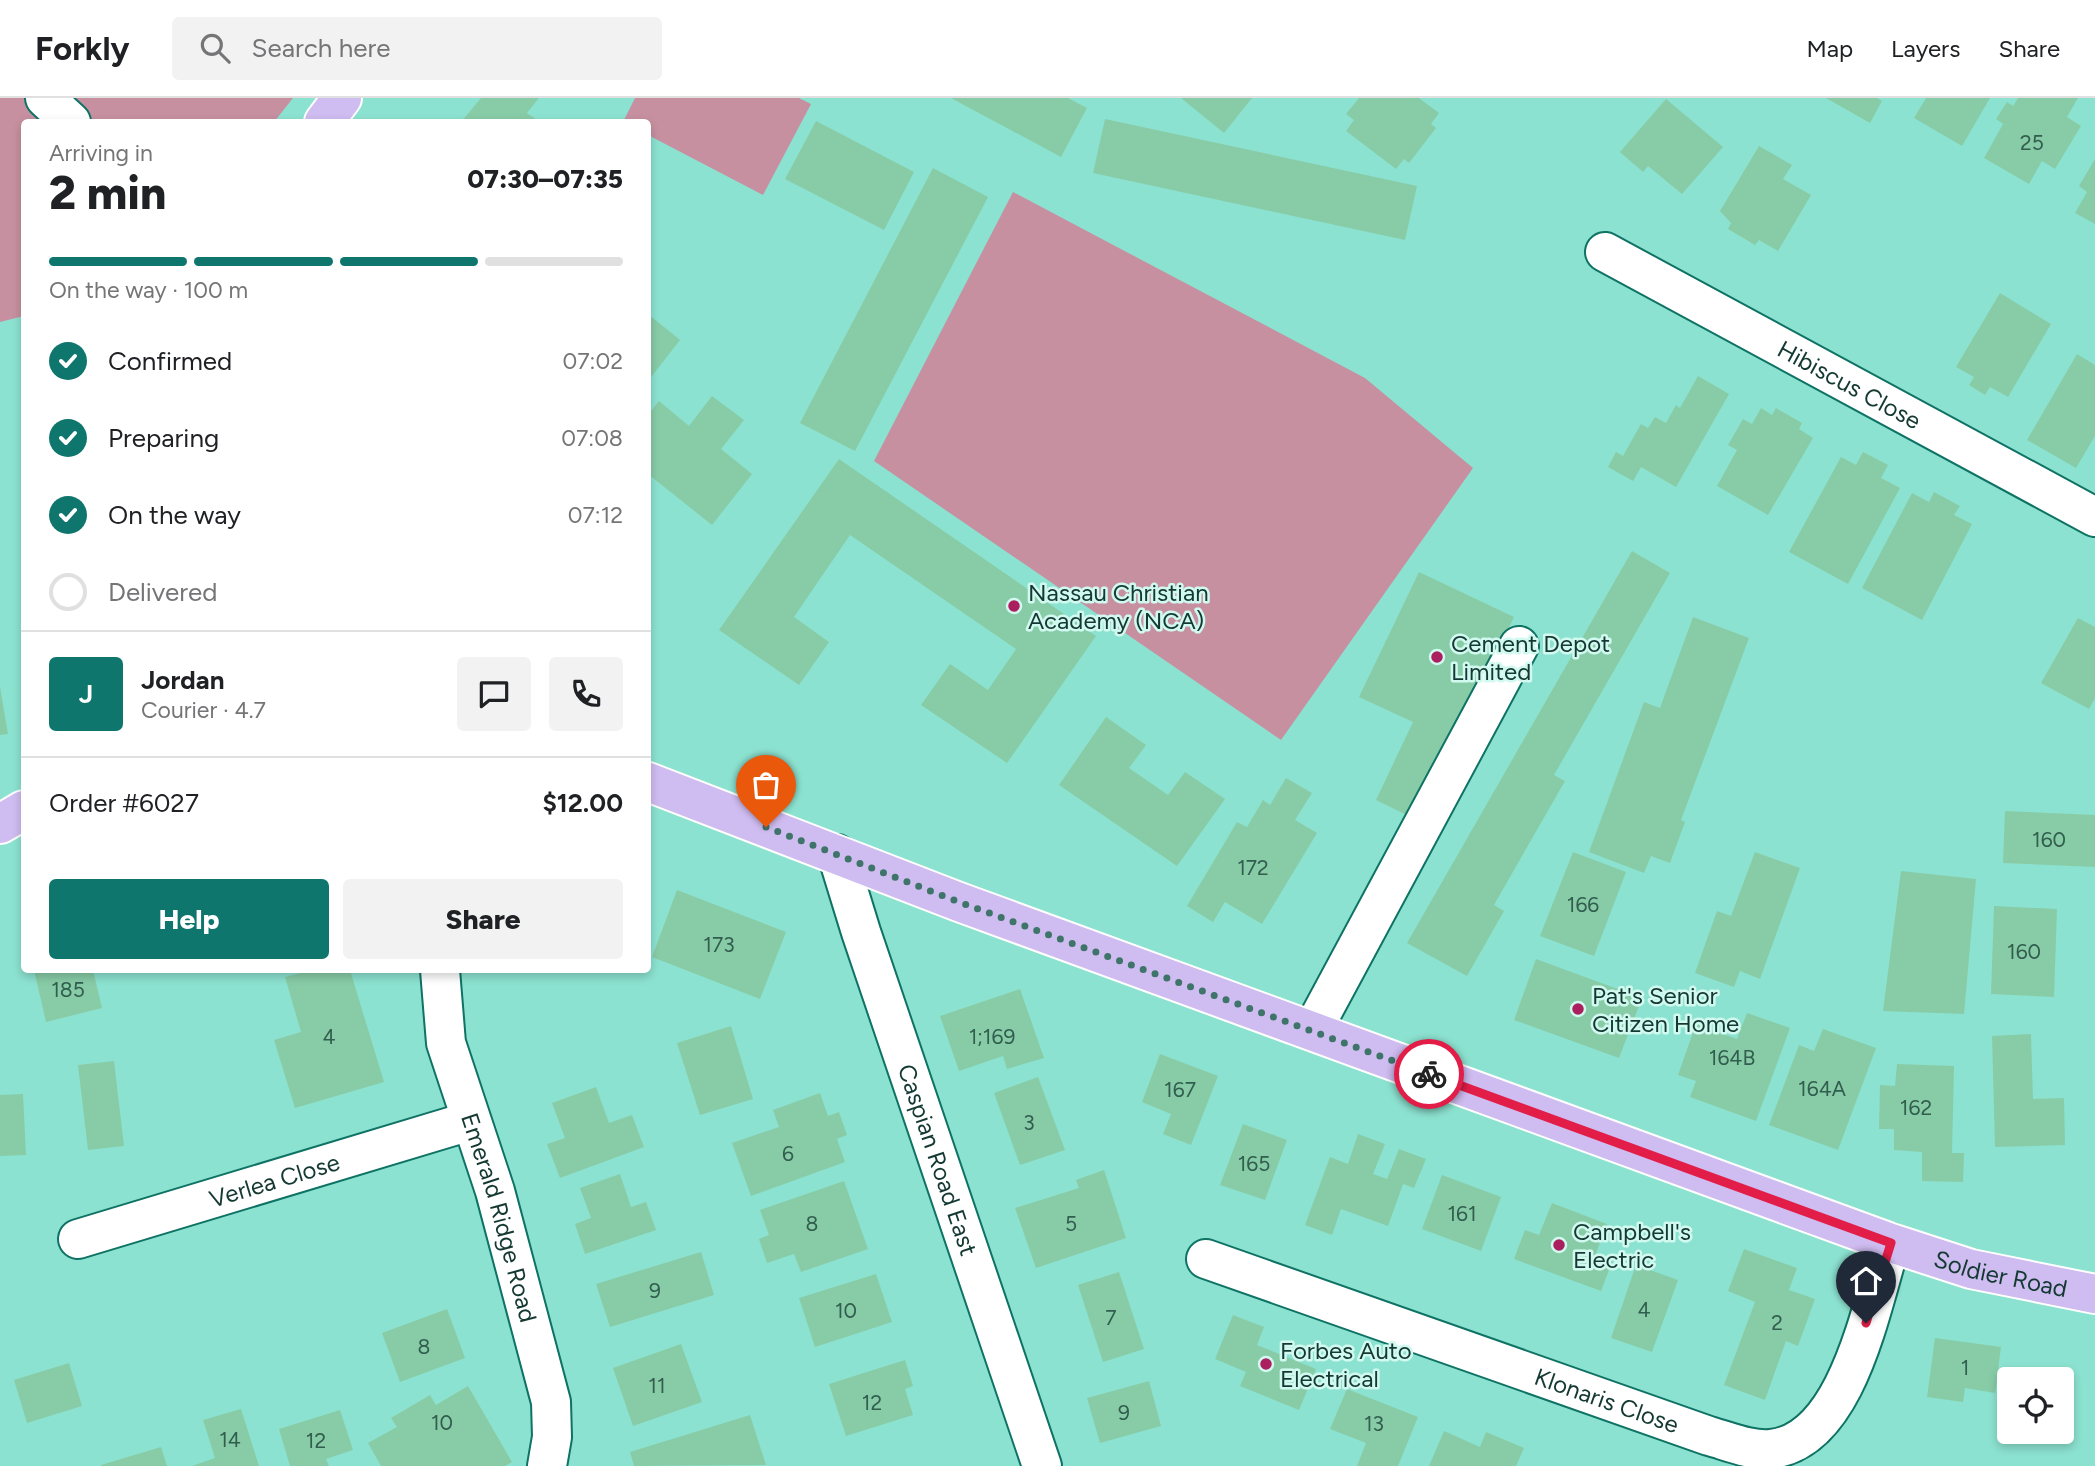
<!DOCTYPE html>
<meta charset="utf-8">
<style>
body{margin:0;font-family:Figtree,sans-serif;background:#f2f2f2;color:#202124;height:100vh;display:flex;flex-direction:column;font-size:26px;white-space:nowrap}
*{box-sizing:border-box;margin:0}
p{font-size:23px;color:#757577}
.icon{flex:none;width:38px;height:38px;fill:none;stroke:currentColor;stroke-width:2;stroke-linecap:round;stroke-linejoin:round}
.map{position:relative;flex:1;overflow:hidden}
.details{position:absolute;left:21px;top:21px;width:630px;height:854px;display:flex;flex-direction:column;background:#fff;border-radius:7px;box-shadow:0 4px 10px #0003}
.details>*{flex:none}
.controls{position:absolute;left:1997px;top:1269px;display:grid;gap:14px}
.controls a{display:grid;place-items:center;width:77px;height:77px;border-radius:7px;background:#fff;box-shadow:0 4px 10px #0003;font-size:35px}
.pin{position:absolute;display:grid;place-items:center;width:60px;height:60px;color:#fff;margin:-72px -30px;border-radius:50% 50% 50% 0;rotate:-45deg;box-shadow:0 0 7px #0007}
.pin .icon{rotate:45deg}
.courier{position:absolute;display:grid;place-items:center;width:70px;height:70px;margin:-35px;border:5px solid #e11d48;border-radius:50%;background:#fff;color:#222;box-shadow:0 2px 9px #0007}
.summary em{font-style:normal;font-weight:800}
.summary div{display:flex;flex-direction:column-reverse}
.summary{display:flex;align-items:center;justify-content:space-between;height:119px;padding:0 28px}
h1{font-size:46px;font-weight:800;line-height:52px}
.bar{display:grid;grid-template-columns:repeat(4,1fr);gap:10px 7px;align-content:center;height:84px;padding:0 28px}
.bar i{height:9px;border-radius:5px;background:#e0e0e0}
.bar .selected{background:#0f766e}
.bar p{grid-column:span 4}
.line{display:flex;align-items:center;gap:18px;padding:0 28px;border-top:2px solid #e0e0e0}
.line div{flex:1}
.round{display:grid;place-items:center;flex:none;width:74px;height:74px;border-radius:7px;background:#f2f2f2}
ol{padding:0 28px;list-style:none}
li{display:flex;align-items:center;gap:21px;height:77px}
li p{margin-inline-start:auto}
li .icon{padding:7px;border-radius:50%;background:#0f766e;color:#fff;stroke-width:4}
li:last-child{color:#757577}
li i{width:38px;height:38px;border:4px solid #e0e0e0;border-radius:50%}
.cta{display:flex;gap:14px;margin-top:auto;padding:14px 28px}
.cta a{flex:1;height:80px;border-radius:7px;background:#0f766e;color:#fff;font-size:28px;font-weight:800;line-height:80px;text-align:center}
.cta a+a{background:#f2f2f2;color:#202124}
header{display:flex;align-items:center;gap:42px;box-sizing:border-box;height:98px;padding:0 35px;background:#fff;border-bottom:2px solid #e0e0e0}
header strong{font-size:33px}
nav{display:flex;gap:38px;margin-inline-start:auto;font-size:24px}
.search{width:490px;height:63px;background:#f2f2f2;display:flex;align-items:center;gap:18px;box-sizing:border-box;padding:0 24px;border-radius:7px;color:#757577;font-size:26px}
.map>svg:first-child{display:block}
.green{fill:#c690a0}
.building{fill:#88cca7}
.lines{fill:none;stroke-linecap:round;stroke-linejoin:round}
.minor-casing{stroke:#0e7264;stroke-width:42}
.major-casing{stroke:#fff;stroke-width:42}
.minor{stroke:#fff;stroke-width:38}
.major{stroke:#cfbcf0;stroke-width:38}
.done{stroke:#3e7469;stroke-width:7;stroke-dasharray:0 12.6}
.route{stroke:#e11d48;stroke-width:9}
.poi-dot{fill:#ab1f5e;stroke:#d1f9f0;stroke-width:2.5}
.labels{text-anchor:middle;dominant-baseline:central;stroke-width:5;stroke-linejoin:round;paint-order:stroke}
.number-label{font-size:21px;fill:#315e4f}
.street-label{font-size:24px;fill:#143932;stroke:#d1f9f0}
.poi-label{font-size:24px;fill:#143932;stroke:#d1f9f0;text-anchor:start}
</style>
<header>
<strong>Forkly</strong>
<div class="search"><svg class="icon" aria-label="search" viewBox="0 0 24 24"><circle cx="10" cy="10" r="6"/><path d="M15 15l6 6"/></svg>Search here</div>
<nav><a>Map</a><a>Layers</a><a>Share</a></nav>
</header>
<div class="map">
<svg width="2095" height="1368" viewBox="0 0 2095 1368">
<rect width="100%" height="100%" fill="#8ce2d0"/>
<g class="green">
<path d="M 0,0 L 293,0 L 274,24 L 24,24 L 24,218 L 0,224 Z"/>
<path d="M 635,0 L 799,0 L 811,6 L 763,97 L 648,37 L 648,24 L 623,24 Z"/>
<path d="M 1013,94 L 1365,280 L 1473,370 L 1281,642 L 874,363 Z"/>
</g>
<g class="building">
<path d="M 481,0 L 539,0 L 527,15 L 540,24 L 461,24 Z"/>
<path d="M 951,0 L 1068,0 L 1087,10 L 1061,59 Z"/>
<path d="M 1181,0 L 1252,0 L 1224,35 Z"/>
<path d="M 1359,0 L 1419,0 L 1439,15 L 1431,26 L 1436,30 L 1409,65 L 1404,61 L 1396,71 L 1346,33 L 1354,22 L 1346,16 Z"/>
<path d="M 1826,0 L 1877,0 L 1882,3 L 1870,25 Z"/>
<path d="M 1926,0 L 1990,0 L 1962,48 L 1914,20 Z"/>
<path d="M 2018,0 L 2078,0 L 2067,19 L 2081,28 L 2055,71 L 2042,63 L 2029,86 L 1984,60 L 2003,26 L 1996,21 L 2007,4 L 2013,8 Z"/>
<path d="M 1666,1 L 1723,49 L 1682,96 L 1648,68 L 1643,74 L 1620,54 Z"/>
<path d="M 1105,21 L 1417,88 L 1405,142 L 1093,75 Z"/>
<path d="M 816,23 L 914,74 L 884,132 L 785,81 Z"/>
<path d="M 1759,48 L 1792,67 L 1783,81 L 1811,97 L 1778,153 L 1759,142 L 1755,147 L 1728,131 L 1731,125 L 1720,113 Z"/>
<path d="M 2095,61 L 2095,126 L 2075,115 L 2087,94 L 2079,88 Z"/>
<path d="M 933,70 L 988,99 L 855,353 L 800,325 Z"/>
<path d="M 2000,195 L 2051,226 L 2008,299 L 1990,289 L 1985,297 L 1969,287 L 1974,279 L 1956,269 Z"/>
<path d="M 648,216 L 680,242 L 648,283 Z"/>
<path d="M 2077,256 L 2095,267 L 2095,338 L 2076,370 L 2027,342 Z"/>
<path d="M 1698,278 L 1729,296 L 1676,389 L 1641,369 L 1633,383 L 1608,369 L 1616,354 L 1623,358 L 1641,326 L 1648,330 L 1655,319 L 1666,325 L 1676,307 L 1680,310 Z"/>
<path d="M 712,298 L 744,322 L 721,351 L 752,376 L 712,427 L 648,376 L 648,317 L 659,303 L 689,328 Z"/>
<path d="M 1761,310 L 1772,317 L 1776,310 L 1802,325 L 1799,331 L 1813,340 L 1768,417 L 1717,388 L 1737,352 L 1728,347 L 1743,321 L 1752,326 Z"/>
<path d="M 1863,354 L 1888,367 L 1881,380 L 1900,390 L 1848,486 L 1789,454 L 1841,359 L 1856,367 Z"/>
<path d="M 839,361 L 1096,538 L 1007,665 L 921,607 L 950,566 L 988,592 L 1016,551 L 850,437 L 794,519 L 829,544 L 799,587 L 719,532 Z"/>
<path d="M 1934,394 L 1960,408 L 1954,417 L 1972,426 L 1922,522 L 1862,490 L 1912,395 L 1929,404 Z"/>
<path d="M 1632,453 L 1670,475 L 1554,677 L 1565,683 L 1494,807 L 1504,813 L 1467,878 L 1407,845 Z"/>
<path d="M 1419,474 L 1514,519 L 1417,722 L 1376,702 L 1413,624 L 1359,599 Z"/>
<path d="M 1693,519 L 1749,540 L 1681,722 L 1685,724 L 1670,765 L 1651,758 L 1644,775 L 1589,754 L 1644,604 L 1660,610 Z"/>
<path d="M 2078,520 L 2095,529 L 2095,600 L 2089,611 L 2041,585 Z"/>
<path d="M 0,589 L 8,636 L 0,637 Z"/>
<path d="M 1106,619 L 1146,647 L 1129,670 L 1168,697 L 1185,674 L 1225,701 L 1177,768 L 1059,687 Z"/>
<path d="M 1286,680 L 1312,695 L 1295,722 L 1317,735 L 1262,826 L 1225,804 L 1213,824 L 1187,808 L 1237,724 L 1247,729 L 1263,702 L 1270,707 Z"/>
<path d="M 2005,713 L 2095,717 L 2095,769 L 2003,765 Z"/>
<path d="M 1573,754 L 1626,774 L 1594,858 L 1540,838 Z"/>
<path d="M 1755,754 L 1800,770 L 1760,881 L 1740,873 L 1734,889 L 1695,875 L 1717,813 L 1731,818 Z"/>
<path d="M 1901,773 L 1976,781 L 1964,916 L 1883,913 Z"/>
<path d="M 677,792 L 786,834 L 760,901 L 652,859 Z"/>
<path d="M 1994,808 L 2057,811 L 2054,899 L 1991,896 Z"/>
<path d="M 1536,861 L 1642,900 L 1619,960 L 1514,922 Z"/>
<path d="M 34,872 L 93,872 L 102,910 L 46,924 Z"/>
<path d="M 312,872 L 350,872 L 384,984 L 295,1010 L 274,942 L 301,934 L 285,879 Z"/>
<path d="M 1020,891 L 1044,960 L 1007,971 L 1003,958 L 959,973 L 940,918 Z"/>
<path d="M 1747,915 L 1790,930 L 1756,1023 L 1690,999 L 1696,983 L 1678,977 L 1696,926 L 1737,941 Z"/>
<path d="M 731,928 L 753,1001 L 700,1017 L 677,945 Z"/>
<path d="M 1823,931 L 1876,950 L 1838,1052 L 1769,1027 L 1799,947 L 1814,953 Z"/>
<path d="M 2031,936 L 2033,1001 L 2064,1000 L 2065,1047 L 1995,1049 L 1992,938 Z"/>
<path d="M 1160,956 L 1218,978 L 1191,1047 L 1163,1036 L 1171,1016 L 1142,1004 Z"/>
<path d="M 114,963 L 124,1048 L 88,1052 L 78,967 Z"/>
<path d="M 1897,966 L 1954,968 L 1952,1055 L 1964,1055 L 1963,1084 L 1922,1083 L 1922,1054 L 1894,1052 L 1894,1031 L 1879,1031 L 1880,987 L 1895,988 Z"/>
<path d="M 1038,979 L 1065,1052 L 1020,1067 L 994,995 Z"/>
<path d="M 596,989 L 609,1025 L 632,1017 L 644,1049 L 560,1080 L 547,1046 L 565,1040 L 552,1005 Z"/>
<path d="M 820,995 L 828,1018 L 839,1014 L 847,1037 L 837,1041 L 845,1064 L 751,1098 L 732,1045 L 779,1029 L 773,1012 Z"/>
<path d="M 23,996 L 26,1057 L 0,1058 L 0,997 Z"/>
<path d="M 1243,1026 L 1287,1042 L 1265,1102 L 1220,1087 Z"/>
<path d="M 1358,1036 L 1385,1046 L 1373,1076 L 1387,1081 L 1399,1051 L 1426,1061 L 1414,1090 L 1403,1086 L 1388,1128 L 1341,1111 L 1332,1137 L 1305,1127 L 1330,1059 L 1348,1066 Z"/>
<path d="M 1104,1072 L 1126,1140 L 1036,1170 L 1015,1110 L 1079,1090 L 1076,1082 Z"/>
<path d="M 620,1076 L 631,1109 L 646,1104 L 656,1132 L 585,1156 L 575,1126 L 591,1120 L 580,1090 Z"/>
<path d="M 1442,1077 L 1501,1099 L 1481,1153 L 1422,1131 Z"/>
<path d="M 844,1083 L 868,1151 L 801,1174 L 794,1156 L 767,1165 L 759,1141 L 769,1137 L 760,1112 Z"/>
<path d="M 1552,1105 L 1607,1126 L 1595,1158 L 1612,1164 L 1601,1193 L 1514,1161 L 1525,1132 L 1539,1137 Z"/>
<path d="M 1744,1151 L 1797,1170 L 1789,1192 L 1815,1201 L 1798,1248 L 1786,1243 L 1765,1302 L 1724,1287 L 1755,1204 L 1728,1193 Z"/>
<path d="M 701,1154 L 714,1197 L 610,1229 L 596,1186 Z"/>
<path d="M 1636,1167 L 1678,1182 L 1652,1254 L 1611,1240 Z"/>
<path d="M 1119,1174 L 1144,1251 L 1103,1264 L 1078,1187 Z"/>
<path d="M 876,1176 L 892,1224 L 815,1249 L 799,1200 Z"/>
<path d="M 447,1211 L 465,1260 L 400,1284 L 382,1235 Z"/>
<path d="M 1233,1217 L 1264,1229 L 1257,1247 L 1316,1271 L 1299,1312 L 1240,1288 L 1246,1274 L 1215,1261 Z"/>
<path d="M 1935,1240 L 2001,1249 L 1995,1295 L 1965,1290 L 1963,1304 L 1927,1299 Z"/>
<path d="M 681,1246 L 702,1304 L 633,1328 L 613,1270 Z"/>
<path d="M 905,1262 L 913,1288 L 905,1291 L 913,1317 L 846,1338 L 829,1286 Z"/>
<path d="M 69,1265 L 82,1308 L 27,1325 L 14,1282 Z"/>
<path d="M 1149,1283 L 1161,1328 L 1100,1345 L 1087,1300 Z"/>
<path d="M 468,1288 L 512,1364 L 505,1368 L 381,1368 L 368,1345 L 397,1329 L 391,1320 L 430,1297 L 436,1307 Z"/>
<path d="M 1347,1291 L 1418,1319 L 1398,1368 L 1357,1368 L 1366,1345 L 1330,1331 Z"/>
<path d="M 241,1311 L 259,1368 L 192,1368 L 215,1360 L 203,1322 Z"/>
<path d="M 340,1312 L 353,1352 L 326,1361 L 329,1368 L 290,1368 L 279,1331 Z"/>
<path d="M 750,1317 L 766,1367 L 634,1368 L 630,1354 Z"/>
<path d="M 1444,1333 L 1480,1349 L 1486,1334 L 1524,1350 L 1516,1368 L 1429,1368 Z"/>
<path d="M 161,1349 L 167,1368 L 101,1368 L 101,1367 Z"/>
</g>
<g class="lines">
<defs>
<g id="minor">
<path d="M 45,0 L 71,24"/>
<path id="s1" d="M 1605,154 L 2095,419"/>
<path id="s2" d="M 837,756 L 861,834 L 1042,1368"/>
<path id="s3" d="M 440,872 L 446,945 L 495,1093 L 551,1304 L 552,1339 L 547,1368"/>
<path d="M 1312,933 L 1519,548"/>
<path id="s4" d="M 78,1141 L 470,1023"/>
<path id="s5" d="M 1206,1161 L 1709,1338 C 1728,1343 1750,1353 1771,1351 C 1848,1343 1871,1207 1891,1145"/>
</g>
<g id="major">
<path d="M 324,24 L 342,0"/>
<path id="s6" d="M 648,684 L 959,804 L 1891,1145 L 1971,1171 L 2095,1196"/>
<path d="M 0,726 L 24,712"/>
</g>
</defs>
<use href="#minor" class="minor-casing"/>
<use href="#major" class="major-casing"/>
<use href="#minor" class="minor"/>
<use href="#major" class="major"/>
</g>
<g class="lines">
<path class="done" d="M 766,729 L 959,804 L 1429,976"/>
<path class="route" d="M 1429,976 L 1891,1145 L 1866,1225"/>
</g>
<g class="poi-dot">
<circle cx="1014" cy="508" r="7"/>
<circle cx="1437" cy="559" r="7"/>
<circle cx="1578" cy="911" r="7"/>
<circle cx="1559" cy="1147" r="7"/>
<circle cx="1266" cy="1266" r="7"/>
</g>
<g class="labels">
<g class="number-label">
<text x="2032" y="44">25</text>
<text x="2049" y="741">160</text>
<text x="1253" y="769">172</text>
<text x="1583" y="806">166</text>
<text x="719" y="846">173</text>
<text x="2024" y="853">160</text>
<text x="68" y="891">185</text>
<text x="329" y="938">4</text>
<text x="992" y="938">1;169</text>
<text x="1732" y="959">164B</text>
<text x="1822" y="990">164A</text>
<text x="1180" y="991">167</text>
<text x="1916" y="1009">162</text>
<text x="1029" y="1024">3</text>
<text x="788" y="1055">6</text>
<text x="1254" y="1065">165</text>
<text x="1462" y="1115">161</text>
<text x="812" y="1125">8</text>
<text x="1071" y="1125">5</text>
<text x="655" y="1192">9</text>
<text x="1644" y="1211">4</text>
<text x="846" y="1212">10</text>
<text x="1111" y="1219">7</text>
<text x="1777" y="1224">2</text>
<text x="424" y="1248">8</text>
<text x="1965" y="1269">1</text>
<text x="657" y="1287">11</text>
<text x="872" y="1304">12</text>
<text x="1124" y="1314">9</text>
<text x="442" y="1324">10</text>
<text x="1374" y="1325">13</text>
<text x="230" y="1341">14</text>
<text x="316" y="1342">12</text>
</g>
<g class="street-label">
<text stroke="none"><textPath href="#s1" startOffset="278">Hibiscus Close</textPath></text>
<text stroke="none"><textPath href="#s2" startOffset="322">Caspian Road East</textPath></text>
<text stroke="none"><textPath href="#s4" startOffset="205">Verlea Close</textPath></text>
<text stroke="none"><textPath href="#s3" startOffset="256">Emerald Ridge Road</textPath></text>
<text stroke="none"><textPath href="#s6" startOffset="1440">Soldier Road</textPath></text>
<text stroke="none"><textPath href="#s5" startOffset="425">Klonaris Close</textPath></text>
</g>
<g class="poi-label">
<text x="1028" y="494">Nassau Christian<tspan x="1028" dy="28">Academy (NCA)</tspan></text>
<text x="1451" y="545">Cement Depot<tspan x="1451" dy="28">Limited</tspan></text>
<text x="1592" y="897">Pat's Senior<tspan x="1592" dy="28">Citizen Home</tspan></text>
<text x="1573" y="1133">Campbell's<tspan x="1573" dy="28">Electric</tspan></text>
<text x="1280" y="1252">Forbes Auto<tspan x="1280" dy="28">Electrical</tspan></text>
</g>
</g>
</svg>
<div class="controls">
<a><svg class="icon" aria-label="locate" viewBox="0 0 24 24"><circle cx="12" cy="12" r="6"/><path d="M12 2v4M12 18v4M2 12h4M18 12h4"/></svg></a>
</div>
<div class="pin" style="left:766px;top:729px;background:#ea580c"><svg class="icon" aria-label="bag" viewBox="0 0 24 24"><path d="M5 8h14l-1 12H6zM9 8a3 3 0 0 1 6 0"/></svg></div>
<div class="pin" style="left:1866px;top:1225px;background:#1f2937"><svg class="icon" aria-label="home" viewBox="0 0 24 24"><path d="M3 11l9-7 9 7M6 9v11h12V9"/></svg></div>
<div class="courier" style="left:1429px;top:976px"><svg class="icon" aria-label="bike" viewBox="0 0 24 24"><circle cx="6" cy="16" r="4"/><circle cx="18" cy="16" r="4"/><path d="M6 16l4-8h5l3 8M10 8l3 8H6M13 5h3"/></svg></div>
<section class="details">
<div class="summary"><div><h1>2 min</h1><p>Arriving in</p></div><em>07:30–07:35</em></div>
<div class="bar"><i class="selected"></i><i class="selected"></i><i class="selected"></i><i></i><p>On the way · 100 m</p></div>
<ol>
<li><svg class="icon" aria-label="check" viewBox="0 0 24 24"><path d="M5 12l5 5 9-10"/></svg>Confirmed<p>07:02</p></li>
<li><svg class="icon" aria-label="check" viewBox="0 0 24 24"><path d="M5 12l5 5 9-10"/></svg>Preparing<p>07:08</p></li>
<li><svg class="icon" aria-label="check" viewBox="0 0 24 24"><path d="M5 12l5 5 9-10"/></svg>On the way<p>07:12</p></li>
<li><i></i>Delivered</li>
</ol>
<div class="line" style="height:126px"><b class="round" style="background:#0f766e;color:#fff">J</b><div><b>Jordan</b><p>Courier · 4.7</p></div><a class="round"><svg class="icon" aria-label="chat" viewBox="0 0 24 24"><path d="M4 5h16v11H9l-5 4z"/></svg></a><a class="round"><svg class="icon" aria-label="phone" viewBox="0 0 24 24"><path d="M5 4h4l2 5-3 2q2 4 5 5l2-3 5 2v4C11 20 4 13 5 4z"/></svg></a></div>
<div class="line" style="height:91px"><div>Order #6027</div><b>$12.00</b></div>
<div class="cta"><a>Help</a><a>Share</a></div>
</section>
</div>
